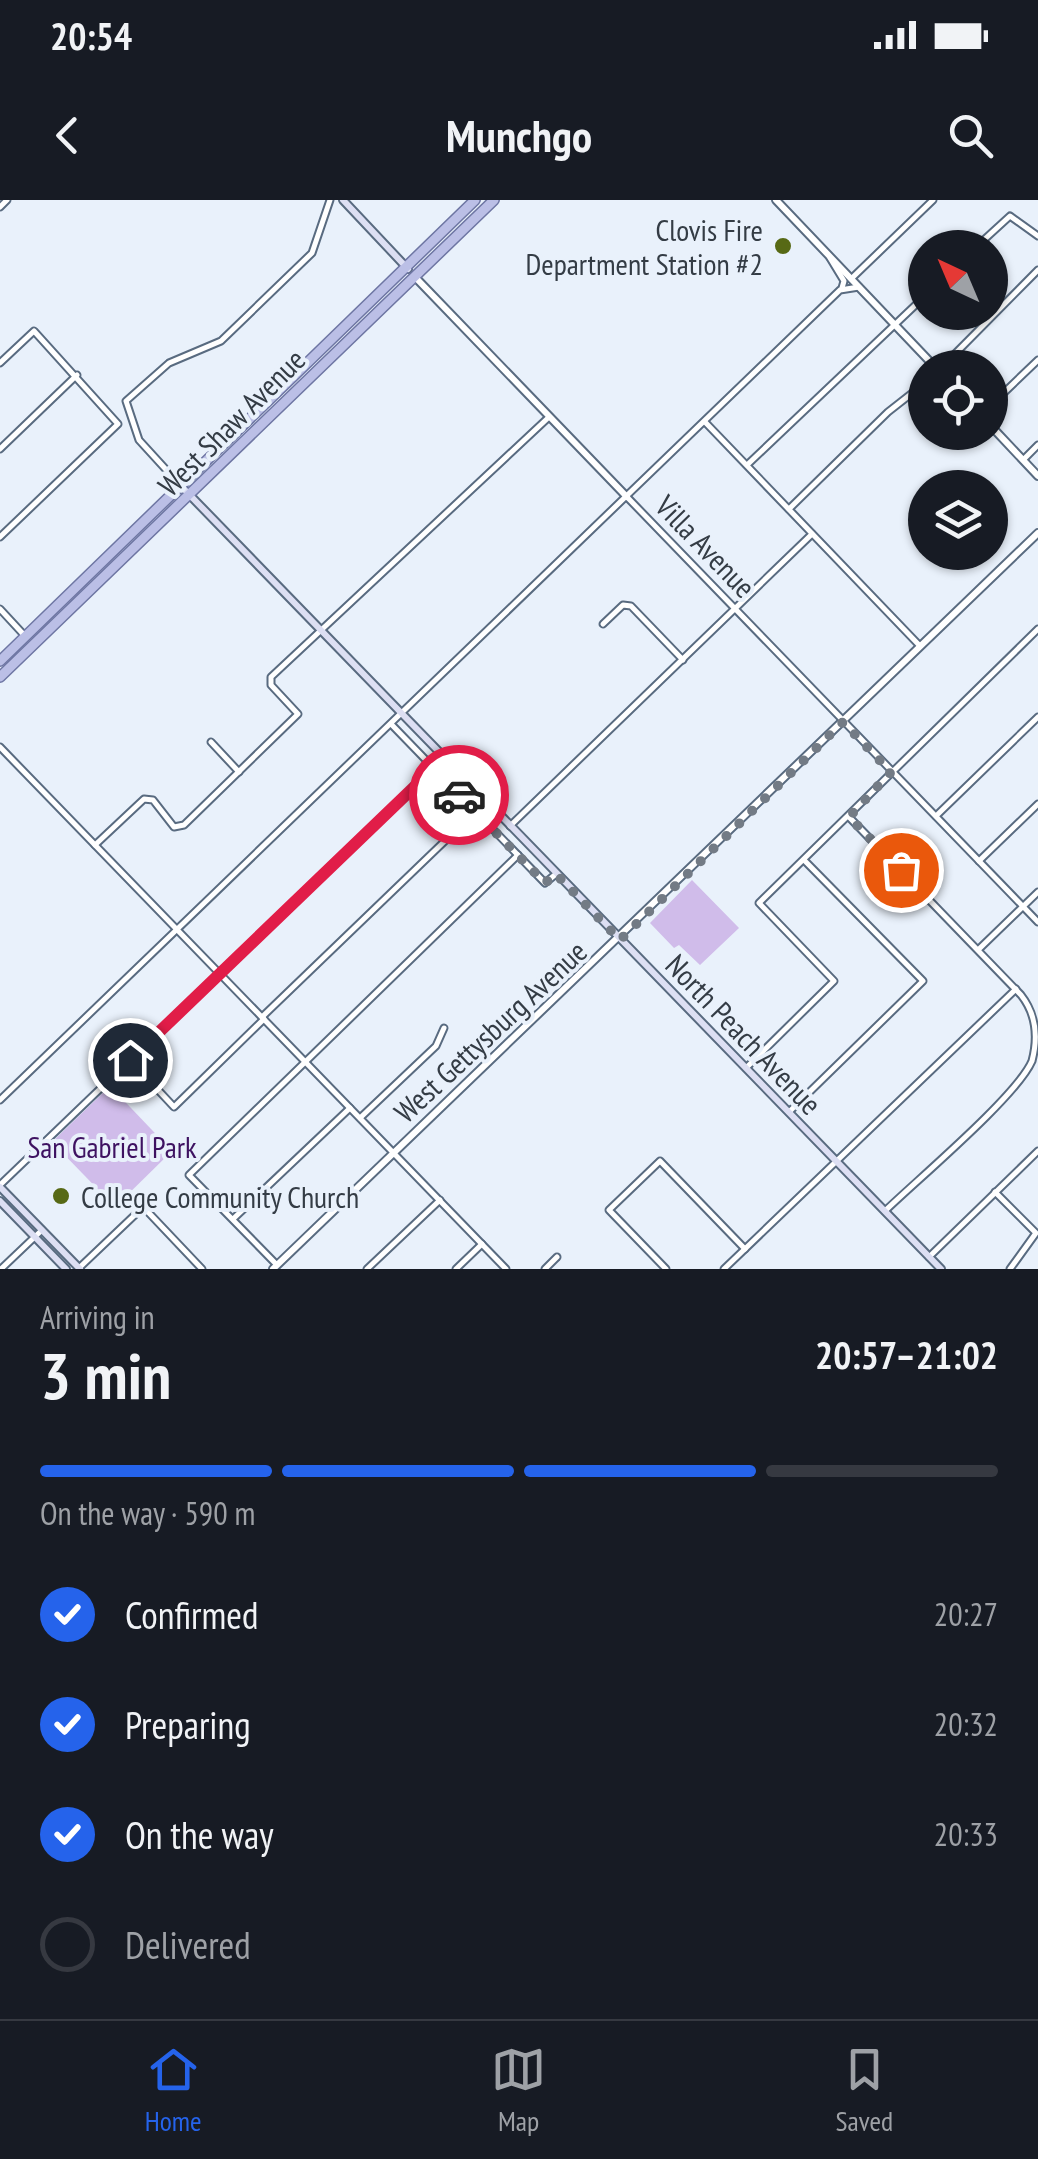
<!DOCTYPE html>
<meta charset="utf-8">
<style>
body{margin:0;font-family:"PT Sans Narrow",sans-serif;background:#242831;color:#f1f3f6;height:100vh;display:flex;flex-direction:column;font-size:38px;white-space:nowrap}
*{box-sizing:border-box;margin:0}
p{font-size:32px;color:#9ea1a6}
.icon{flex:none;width:55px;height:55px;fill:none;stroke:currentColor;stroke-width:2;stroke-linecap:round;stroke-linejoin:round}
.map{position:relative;height:1069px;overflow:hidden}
.sheet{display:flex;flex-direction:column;background:#171b24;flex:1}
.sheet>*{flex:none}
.needle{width:65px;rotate:316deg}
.controls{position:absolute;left:908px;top:30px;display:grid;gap:20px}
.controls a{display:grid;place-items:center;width:100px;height:100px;border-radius:50%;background:#171b24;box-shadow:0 2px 8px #0004;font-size:50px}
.pin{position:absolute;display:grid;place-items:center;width:85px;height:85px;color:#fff;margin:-42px;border:5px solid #fff;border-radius:50%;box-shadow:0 2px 10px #0007}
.courier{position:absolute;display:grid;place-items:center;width:100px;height:100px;margin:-50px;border:8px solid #e11d48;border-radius:50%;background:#fff;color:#222;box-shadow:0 2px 12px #0007}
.headline em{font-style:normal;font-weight:700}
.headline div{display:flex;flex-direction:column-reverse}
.headline{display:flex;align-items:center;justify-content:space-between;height:170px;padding:0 40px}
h1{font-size:65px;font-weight:700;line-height:75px}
.bar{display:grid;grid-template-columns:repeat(4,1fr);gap:15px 10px;align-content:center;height:120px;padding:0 40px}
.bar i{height:12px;border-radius:8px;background:#363941}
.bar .current{background:#2563eb}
.bar p{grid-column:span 4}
ol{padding:0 40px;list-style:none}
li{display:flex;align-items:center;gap:30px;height:110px}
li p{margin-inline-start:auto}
li .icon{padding:10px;border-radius:50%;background:#2563eb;color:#fff;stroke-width:4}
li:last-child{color:#9ea1a6}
li i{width:55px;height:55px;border:5px solid #363941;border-radius:50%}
.status{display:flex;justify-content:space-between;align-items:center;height:70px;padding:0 50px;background:#171b24;direction:ltr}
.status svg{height:28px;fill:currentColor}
header{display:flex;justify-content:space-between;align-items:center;height:130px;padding:0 40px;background:#171b24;font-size:45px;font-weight:700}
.tab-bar{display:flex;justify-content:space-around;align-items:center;height:140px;border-top:2px solid #363941;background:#171b24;font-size:28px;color:#9ea1a6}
.tab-bar a{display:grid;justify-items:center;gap:5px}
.tab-bar .current{color:#2563eb}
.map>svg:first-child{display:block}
.green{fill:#d0bcea}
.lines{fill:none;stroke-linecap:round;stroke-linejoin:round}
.minor-casing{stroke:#596b80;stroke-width:9}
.tertiary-casing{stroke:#596b80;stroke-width:10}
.secondary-casing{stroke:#596b80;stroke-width:10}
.primary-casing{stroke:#6e76a3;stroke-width:12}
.minor{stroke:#fff;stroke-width:5}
.tertiary{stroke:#fff;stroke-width:6}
.secondary{stroke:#dddff3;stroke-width:6}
.primary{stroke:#bbbfe6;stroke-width:9}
.done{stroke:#737b85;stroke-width:10;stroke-dasharray:0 18}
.route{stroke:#e11d48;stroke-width:12}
.poi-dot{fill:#576915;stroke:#e9f1fb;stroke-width:4}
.labels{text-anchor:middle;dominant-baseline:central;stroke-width:8;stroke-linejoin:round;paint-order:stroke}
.poi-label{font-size:30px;fill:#343c45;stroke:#e9f1fb;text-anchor:end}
.street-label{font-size:30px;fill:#343c45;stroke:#e9f1fb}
.park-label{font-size:30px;fill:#3e1261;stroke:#e9f1fb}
</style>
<div class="status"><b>20:54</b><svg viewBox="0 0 49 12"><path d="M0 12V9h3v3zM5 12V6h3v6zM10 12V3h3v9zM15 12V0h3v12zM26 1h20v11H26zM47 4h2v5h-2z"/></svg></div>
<header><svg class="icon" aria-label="back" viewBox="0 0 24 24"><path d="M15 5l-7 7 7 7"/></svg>Munchgo<svg class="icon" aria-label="search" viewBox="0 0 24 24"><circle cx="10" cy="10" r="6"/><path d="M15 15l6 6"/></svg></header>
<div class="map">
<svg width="1038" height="1069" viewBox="0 0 1038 1069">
<rect width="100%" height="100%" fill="#e9f1fb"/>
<g class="green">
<path d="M 692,680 L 739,728 L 700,765 L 679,745 L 674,748 L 650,723 Z"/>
<path d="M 110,886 L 172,951 L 115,1007 L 52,942 Z"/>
</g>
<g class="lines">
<defs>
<g id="minor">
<path d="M 0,7 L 7,0"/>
<path d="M 975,48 L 1010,16 L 1038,36"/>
<path d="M 830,58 L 844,81 L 842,88"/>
<path d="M 851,79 L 933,0"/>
<path d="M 0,163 L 34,131 L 118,224 L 0,337"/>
<path d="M 941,168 L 1038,70"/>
<path d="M 990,206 L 1038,160"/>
<path d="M 705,222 L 920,446"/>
<path d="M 0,249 L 77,175"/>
<path d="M 1023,260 L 1038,245"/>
<path d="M 747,265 L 925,96"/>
<path d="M 181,286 L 139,240 L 126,201 L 169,163 L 221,141 L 312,53 L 330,0"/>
<path d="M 627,297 L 1038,722"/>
<path d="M 789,309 L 888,212 L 925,183"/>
<path d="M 0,409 L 25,436"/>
<path d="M 603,424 L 623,405 L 631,406 L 683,460"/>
<path d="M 392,525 L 545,683 L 556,674"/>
<path d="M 211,542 L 239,572"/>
<path d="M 0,547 L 506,1069"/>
<path d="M 936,616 L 1038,517"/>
<path d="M 849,617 L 1021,795 C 1036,814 1038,838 1032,861 C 1017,896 917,980 885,1011"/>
<path d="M 510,626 L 812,334"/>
<path d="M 95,645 L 144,599 L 153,600 L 174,627 L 184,625 L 298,514 L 271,485 L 271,477 L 549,217"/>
<path d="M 979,661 L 1038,604"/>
<path d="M 979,749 L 1038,692"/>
<path d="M 262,817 L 476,611"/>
<path d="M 130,860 L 174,907 L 264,819"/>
<path d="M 746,868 L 834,781 L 759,703 L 1038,429"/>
<path d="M 0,900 L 840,90 L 859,87"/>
<path d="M 789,912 L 923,781 L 804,660"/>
<path d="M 360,918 L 436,846 L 444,828"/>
<path d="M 0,985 L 433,569"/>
<path d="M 995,992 L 1036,1033 L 1010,1069"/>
<path d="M 233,1019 L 350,908"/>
<path d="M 929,1057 L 1038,951"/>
<path d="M 277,1065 L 189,975 L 518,655"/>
<path d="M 79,1068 L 140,1010 L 148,1012 L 202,1069"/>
<path d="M 1,1069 L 42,1030"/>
<path d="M 367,1069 L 440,1000"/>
<path d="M 456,1069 L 482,1044"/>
<path d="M 545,1069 L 557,1057"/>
<path d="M 666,1069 L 609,1010 L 660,961 L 745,1049"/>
<path d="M 724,1069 L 1016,789"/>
</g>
<g id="tertiary">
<path d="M 776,0 L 936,168"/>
<path d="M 415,77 L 627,297"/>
<path d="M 990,225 L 1038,276"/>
<path d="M 273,1069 L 1038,333"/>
</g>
<g id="secondary">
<path d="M 343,0 L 408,69"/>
<path d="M 181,286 L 941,1069"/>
<path d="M 0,987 L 80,1069"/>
<path d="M 0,1001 L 66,1069"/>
</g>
<g id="primary">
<path d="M 0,461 L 475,0"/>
<path d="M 0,477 L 494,0"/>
</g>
</defs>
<use href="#minor" class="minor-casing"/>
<use href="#tertiary" class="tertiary-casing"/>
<use href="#secondary" class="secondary-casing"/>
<use href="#primary" class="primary-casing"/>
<use href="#minor" class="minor"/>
<use href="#tertiary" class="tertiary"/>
<use href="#secondary" class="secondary"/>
<use href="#primary" class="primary"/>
</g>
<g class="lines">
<path class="done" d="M 459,595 L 545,683 L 556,674 L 620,740 L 843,522 L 891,572 L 849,617 L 901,670"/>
<path class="route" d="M 130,860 L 434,568 L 459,595"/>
</g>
<g class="poi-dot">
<circle cx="783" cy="46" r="10"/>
<circle cx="61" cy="996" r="10"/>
</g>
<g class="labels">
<g class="poi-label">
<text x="763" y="29">Clovis Fire<tspan x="763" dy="34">Department Station #2</tspan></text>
<text x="81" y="996" text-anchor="start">College Community Church</text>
</g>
<g class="street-label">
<text transform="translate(231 222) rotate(-45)">West Shaw Avenue</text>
<text transform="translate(706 346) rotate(46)">Villa Avenue</text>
<text transform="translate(490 831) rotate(-43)">West Gettysburg Avenue</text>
<text transform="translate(744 834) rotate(46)">North Peach Avenue</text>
</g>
<g class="park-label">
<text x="112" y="946">San Gabriel Park</text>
</g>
</g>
</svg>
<div class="controls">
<a><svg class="needle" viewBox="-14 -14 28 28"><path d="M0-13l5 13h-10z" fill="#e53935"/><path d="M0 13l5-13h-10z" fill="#9ea1a6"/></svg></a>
<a><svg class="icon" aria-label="locate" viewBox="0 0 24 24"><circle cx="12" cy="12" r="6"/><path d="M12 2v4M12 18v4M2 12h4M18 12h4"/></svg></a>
<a><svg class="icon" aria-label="layers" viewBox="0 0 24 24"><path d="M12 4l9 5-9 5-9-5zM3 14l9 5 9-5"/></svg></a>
</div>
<div class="pin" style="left:901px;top:670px;background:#ea580c"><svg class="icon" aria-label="bag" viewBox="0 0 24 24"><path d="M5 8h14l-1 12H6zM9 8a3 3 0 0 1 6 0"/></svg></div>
<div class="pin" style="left:130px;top:860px;background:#1f2937"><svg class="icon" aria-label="home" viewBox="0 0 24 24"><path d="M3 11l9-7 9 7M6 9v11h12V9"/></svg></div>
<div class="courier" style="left:459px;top:595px"><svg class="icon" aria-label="car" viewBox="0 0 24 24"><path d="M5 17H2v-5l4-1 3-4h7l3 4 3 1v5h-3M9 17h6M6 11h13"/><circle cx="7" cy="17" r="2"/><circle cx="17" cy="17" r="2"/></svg></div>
</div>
<section class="sheet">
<div class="headline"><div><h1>3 min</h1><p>Arriving in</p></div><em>20:57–21:02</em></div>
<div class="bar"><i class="current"></i><i class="current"></i><i class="current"></i><i></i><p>On the way · 590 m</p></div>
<ol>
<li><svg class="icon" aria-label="check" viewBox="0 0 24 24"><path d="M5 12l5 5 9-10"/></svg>Confirmed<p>20:27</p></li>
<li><svg class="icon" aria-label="check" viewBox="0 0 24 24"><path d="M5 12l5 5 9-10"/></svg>Preparing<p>20:32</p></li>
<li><svg class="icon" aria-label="check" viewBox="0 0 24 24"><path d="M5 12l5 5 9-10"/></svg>On the way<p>20:33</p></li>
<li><i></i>Delivered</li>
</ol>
</section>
<nav class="tab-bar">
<a class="current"><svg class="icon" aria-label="home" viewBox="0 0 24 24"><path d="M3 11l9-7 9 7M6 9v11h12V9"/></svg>Home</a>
<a><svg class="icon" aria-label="map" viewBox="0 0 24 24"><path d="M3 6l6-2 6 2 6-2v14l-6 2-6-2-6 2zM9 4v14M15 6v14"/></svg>Map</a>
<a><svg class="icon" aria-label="saved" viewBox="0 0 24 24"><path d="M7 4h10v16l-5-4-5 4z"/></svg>Saved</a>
</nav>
